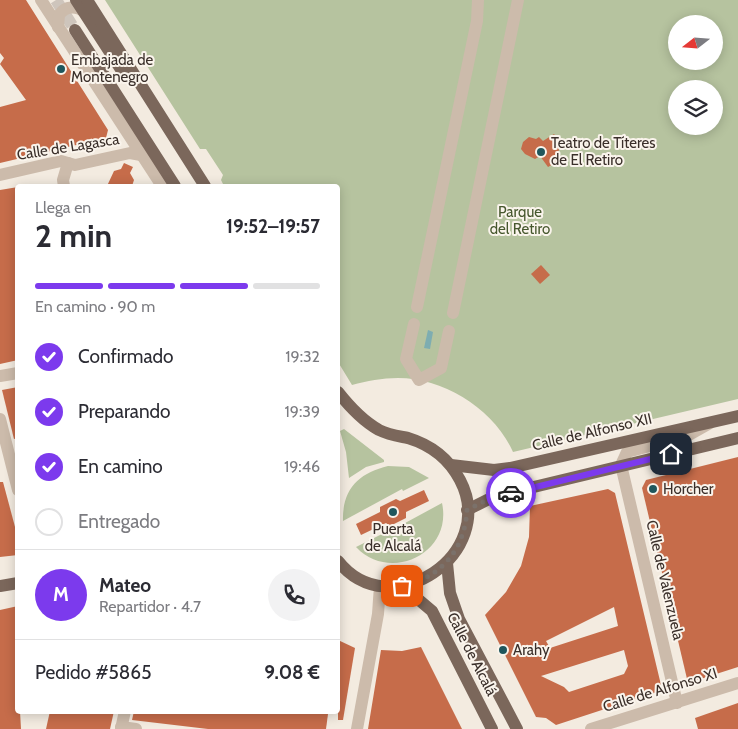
<!DOCTYPE html>
<html lang="es">
<meta charset="utf-8">
<style>
body{margin:0;font-family:Cabin,sans-serif;background:#f2f2f3;color:#2b2b33;height:100vh;display:flex;flex-direction:column;font-size:19px;white-space:nowrap}
*{box-sizing:border-box;margin:0}
p{font-size:16px;color:#7c7c81}
.icon{flex:none;width:28px;height:28px;fill:none;stroke:currentColor;stroke-width:2;stroke-linecap:round;stroke-linejoin:round}
.map{position:relative;flex:1;overflow:hidden}
.sheet{position:absolute;left:15px;top:184px;width:325px;height:530px;display:flex;flex-direction:column;background:#fff;border-radius:5px;box-shadow:0 2px 12px #0003}
.sheet>*{flex:none}
.needle{width:32px;rotate:253deg}
.tools{position:absolute;left:668px;top:15px;display:grid;gap:10px}
.tools a{display:grid;place-items:center;width:55px;height:55px;border-radius:50%;background:#fff;box-shadow:0 2px 12px #0003;font-size:25px}
.pin{position:absolute;display:grid;place-items:center;width:42px;height:42px;color:#fff;margin:-21px;border-radius:10px;box-shadow:0 2px 8px #0006}
.courier{position:absolute;display:grid;place-items:center;width:50px;height:50px;margin:-25px;border:4px solid #7c3aed;border-radius:50%;background:#fff;color:#222;box-shadow:0 1px 6px #0007}
.headline em{font-style:normal;font-weight:700}
.headline div{display:flex;flex-direction:column-reverse}
.headline{display:flex;align-items:center;justify-content:space-between;height:85px;padding:0 20px}
h1{font-size:32px;font-weight:700;line-height:38px}
.bar{display:grid;grid-template-columns:repeat(4,1fr);gap:8px 5px;align-content:center;height:60px;padding:0 20px}
.bar i{height:6px;border-radius:4px;background:#e1e1e2}
.bar .current{background:#7c3aed}
.bar p{grid-column:span 4}
.line{display:flex;align-items:center;gap:12px;padding:0 20px;border-top:1px solid #e1e1e2}
.line div{flex:1}
.round{display:grid;place-items:center;flex:none;width:52px;height:52px;border-radius:26px;background:#f2f2f3}
ol{padding:0 20px;list-style:none}
li{display:flex;align-items:center;gap:15px;height:55px}
li p{margin-inline-start:auto}
li .icon{padding:5px;border-radius:50%;background:#7c3aed;color:#fff;stroke-width:4}
li:last-child{color:#7c7c81}
li i{width:28px;height:28px;border:2px solid #e1e1e2;border-radius:50%}
.map>svg:first-child{display:block}
.green{fill:#b6c39f;fill-rule:evenodd}
.water{fill:#7eadb1}
.building{fill:#c66c4a;fill-rule:evenodd}
.lines{fill:none;stroke-linecap:round;stroke-linejoin:round}
.major-tunnel{stroke:#cec5bc;stroke-width:12;stroke-dasharray:12 6;stroke-linecap:butt}
.minor{stroke:#ccbbab;stroke-width:12}
.major{stroke:#7b675b;stroke-width:12}
.done{stroke:#7b716a;stroke-width:5;stroke-dasharray:0 9}
.route{stroke:#7c3aed;stroke-width:6}
.poi-dot{fill:#1f565c;stroke:#faf4ec;stroke-width:2}
.labels{text-anchor:middle;dominant-baseline:central;stroke-width:4;stroke-linejoin:round;paint-order:stroke}
.poi-label{font-size:15px;fill:#3a2f2a;stroke:#faf4ec;text-anchor:start}
.street-label{font-size:15px;fill:#3a2f2a;stroke:#faf4ec}
.park-label{font-size:15px;fill:#47582e;stroke:#faf4ec}
</style>
<div class="map">
<svg width="738" height="729" viewBox="0 0 738 729">
<rect width="100%" height="100%" fill="#f3ebe0"/>
<g class="green">
<path d="M 105,0 L 738,0 L 738,399 L 513,452 C 494,409 444,378 398,378 C 382,378 367,381 352,385 L 338,362 L 338,186 L 224,186 L 221,180 L 223,175 L 206,149 L 200,149 ZM 676,24 L 714,24 L 714,61 L 676,61 ZM 676,89 L 714,89 L 714,126 L 676,126 Z"/>
<path d="M 344,429 L 384,460 L 384,462 L 366,467 L 349,478 L 346,452 L 340,431 Z"/>
<path d="M 388,466 L 409,467 L 429,478 L 403,491 L 402,489 L 343,521 C 342,489 359,473 388,466 Z"/>
<path d="M 442,503 C 453,554 390,583 356,547 L 382,534 L 383,535 Z"/>
</g>
<path class="water" d="M 428,330 L 433,332 L 430,349 L 424,348 Z"/>
<g class="building">
<path d="M 0,0 L 26,0 L 108,130 L 106,138 L 0,163 L 0,107 L 26,100 L 0,64 L 4,58 L 0,53 Z"/>
<path d="M 554,134 L 560,142 L 557,162 L 548,167 L 540,156 L 535,159 L 525,154 L 521,149 L 523,142 L 529,137 L 536,139 L 539,137 L 543,141 Z"/>
<path d="M 124,163 L 133,167 L 130,173 L 134,180 L 132,186 L 107,186 L 114,171 L 121,169 Z"/>
<path d="M 18,187 L 18,360 L 0,364 L 0,190 Z"/>
<path d="M 541,265 L 550,275 L 540,284 L 531,274 Z"/>
<path d="M 18,387 L 18,438 L 14,439 L 2,390 Z"/>
<path d="M 738,457 L 738,667 L 688,683 L 642,488 L 646,480 Z"/>
<path d="M 0,482 L 3,482 L 18,538 L 18,555 L 0,557 Z"/>
<path d="M 608,489 L 615,493 L 661,685 L 657,692 L 556,725 L 546,718 L 536,717 L 485,615 L 506,592 L 521,566 L 529,537 L 530,506 ZM 614,607 L 618,626 L 550,648 L 546,641 ZM 624,650 L 628,666 L 624,674 L 569,692 L 564,687 L 541,676 Z"/>
<path d="M 424,490 L 429,501 L 406,512 L 406,518 L 390,526 L 386,523 L 361,535 L 356,524 L 380,512 L 380,507 L 396,499 L 400,501 Z"/>
<path d="M 18,606 L 18,711 L 20,711 L 21,729 L 0,729 L 0,610 Z"/>
<path d="M 338,640 L 355,648 L 343,720 L 338,720 Z"/>
<path d="M 421,647 L 462,729 L 368,729 L 381,650 L 402,651 Z"/>
<path d="M 738,703 L 738,729 L 698,729 L 695,718 Z"/>
<path d="M 50,711 L 114,711 L 110,729 L 46,729 Z"/>
<path d="M 134,711 L 308,711 L 328,714 L 326,729 L 208,729 L 132,720 Z"/>
</g>
<g class="lines">
<path class="major-tunnel" d="M 56,0 L 75,30"/>
<g class="minor">
<path d="M 41,0 L 162,186"/>
<path d="M 58,27 L 59,15 C 66,5 76,6 85,12"/>
<path d="M 0,175 L 61,161 L 75,165 L 130,153 L 141,155"/>
<path d="M 64,186 L 63,180 L 68,163"/>
<path d="M 417,307 L 477,21 L 478,0"/>
<path d="M 453,313 L 518,0"/>
<path d="M 414,324 L 406,359 L 419,380 L 441,368 L 449,331"/>
<path d="M 0,376 L 18,373"/>
<path d="M 0,419 L 18,490"/>
<path d="M 677,703 L 621,465 L 627,452 L 687,436 L 710,423"/>
<path d="M 121,727 L 136,729"/>
<path d="M 121,729 L 125,711"/>
<path d="M 357,729 L 378,614 L 380,586"/>
<path d="M 591,729 L 738,683"/>
</g>
<g class="major">
<path d="M 76,0 L 124,74"/>
<path d="M 87,0 L 205,186"/>
<path d="M 75,30 L 175,186"/>
<path d="M 338,392 C 349,406 363,421 379,430 C 389,435 398,436 408,438 C 431,445 449,459 460,480 C 499,554 390,627 338,561"/>
<path d="M 451,465 L 494,470 L 510,468 L 738,416"/>
<path d="M 467,510 L 489,499 L 517,491 L 738,438"/>
<path d="M 447,563 L 450,593 L 459,619 L 517,729"/>
<path d="M 0,586 L 18,583"/>
<path d="M 394,588 L 419,600 L 432,611 L 492,729"/>
</g>
</g>
<g class="lines">
<path class="done" d="M 402,586 C 441,578 465,549 467,510 L 489,499 L 511,493"/>
<path class="route" d="M 511,493 L 671,454"/>
</g>
<g class="poi-dot">
<circle cx="61" cy="69" r="5"/>
<circle cx="541" cy="152" r="5"/>
<circle cx="653" cy="489" r="5"/>
<circle cx="393" cy="512" r="5"/>
<circle cx="503" cy="650" r="5"/>
</g>
<g class="labels">
<g class="poi-label">
<text x="71" y="60">Embajada de<tspan x="71" dy="17">Montenegro</tspan></text>
<text x="551" y="143">Teatro de Títeres<tspan x="551" dy="17">de El Retiro</tspan></text>
<text x="663" y="489">Horcher</text>
<text x="393" y="529" text-anchor="middle">Puerta<tspan x="393" dy="17">de Alcalá</tspan></text>
<text x="513" y="650">Arahy</text>
</g>
<g class="street-label">
<text transform="translate(68 147) rotate(-9)">Calle de Lagasca</text>
<text transform="translate(592 432) rotate(-13)">Calle de Alfonso XII</text>
<text transform="translate(665 580) rotate(77)">Calle de Valenzuela</text>
<text transform="translate(472 654) rotate(63)">Calle de Alcalá</text>
<text transform="translate(660 690) rotate(-17)">Calle de Alfonso XI</text>
</g>
<g class="park-label">
<text x="520" y="212">Parque<tspan x="520" dy="17">del Retiro</tspan></text>
</g>
</g>
</svg>
<div class="tools">
<a><svg class="needle" viewBox="-14 -14 28 28"><path d="M0-13l5 13h-10z" fill="#e53935"/><path d="M0 13l5-13h-10z" fill="#7c7c81"/></svg></a>
<a><svg class="icon" aria-label="layers" viewBox="0 0 24 24"><path d="M12 4l9 5-9 5-9-5zM3 14l9 5 9-5"/></svg></a>
</div>
<div class="pin" style="left:402px;top:586px;background:#ea580c"><svg class="icon" aria-label="bag" viewBox="0 0 24 24"><path d="M5 8h14l-1 12H6zM9 8a3 3 0 0 1 6 0"/></svg></div>
<div class="pin" style="left:671px;top:454px;background:#1f2937"><svg class="icon" aria-label="home" viewBox="0 0 24 24"><path d="M3 11l9-7 9 7M6 9v11h12V9"/></svg></div>
<div class="courier" style="left:511px;top:493px"><svg class="icon" aria-label="car" viewBox="0 0 24 24"><path d="M5 17H2v-5l4-1 3-4h7l3 4 3 1v5h-3M9 17h6M6 11h13"/><circle cx="7" cy="17" r="2"/><circle cx="17" cy="17" r="2"/></svg></div>
<section class="sheet">
<div class="headline"><div><h1>2 min</h1><p>Llega en</p></div><em>19:52–19:57</em></div>
<div class="bar"><i class="current"></i><i class="current"></i><i class="current"></i><i></i><p>En camino · 90 m</p></div>
<ol>
<li><svg class="icon" aria-label="check" viewBox="0 0 24 24"><path d="M5 12l5 5 9-10"/></svg>Confirmado<p>19:32</p></li>
<li><svg class="icon" aria-label="check" viewBox="0 0 24 24"><path d="M5 12l5 5 9-10"/></svg>Preparando<p>19:39</p></li>
<li><svg class="icon" aria-label="check" viewBox="0 0 24 24"><path d="M5 12l5 5 9-10"/></svg>En camino<p>19:46</p></li>
<li><i></i>Entregado</li>
</ol>
<div class="line" style="height:90px"><b class="round" style="background:#7c3aed;color:#fff">M</b><div><b>Mateo</b><p>Repartidor · 4.7</p></div><a class="round"><svg class="icon" aria-label="phone" viewBox="0 0 24 24"><path d="M5 4h4l2 5-3 2q2 4 5 5l2-3 5 2v4C11 20 4 13 5 4z"/></svg></a></div>
<div class="line" style="height:65px"><div>Pedido #5865</div><b>9.08 €</b></div>
</section>
</div>
